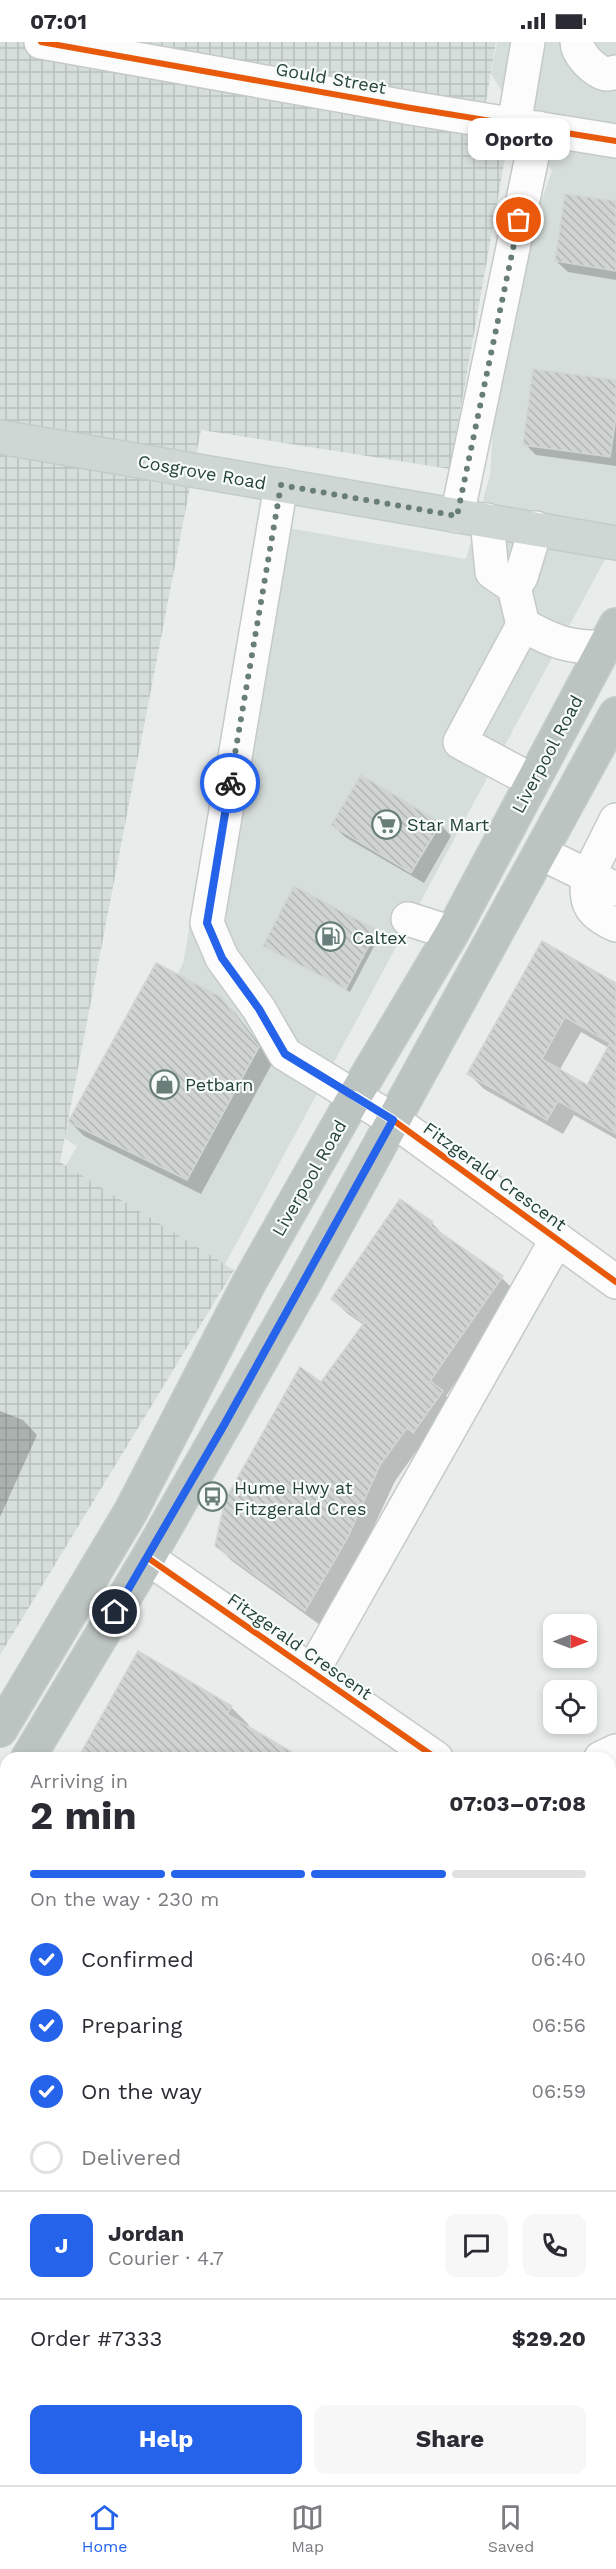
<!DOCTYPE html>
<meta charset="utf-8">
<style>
body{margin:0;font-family:"Work Sans",sans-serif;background:#f7f7f7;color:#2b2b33;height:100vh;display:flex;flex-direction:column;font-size:22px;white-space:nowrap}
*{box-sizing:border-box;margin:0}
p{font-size:20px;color:#7c7c81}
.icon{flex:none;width:33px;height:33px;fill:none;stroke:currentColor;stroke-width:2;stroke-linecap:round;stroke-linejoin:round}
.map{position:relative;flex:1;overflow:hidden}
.sheet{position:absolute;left:0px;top:1710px;width:616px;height:734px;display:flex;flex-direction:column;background:#fff;border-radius:18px 18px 0 0;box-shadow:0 3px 9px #0003}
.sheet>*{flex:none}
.needle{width:39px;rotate:90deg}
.controls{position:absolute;left:543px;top:1572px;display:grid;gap:12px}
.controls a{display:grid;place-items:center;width:54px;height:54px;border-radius:12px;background:#fff;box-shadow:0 3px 9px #0003;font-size:30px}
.pin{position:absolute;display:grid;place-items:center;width:51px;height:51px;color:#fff;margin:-26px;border:3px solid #fff;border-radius:50%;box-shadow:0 2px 6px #0007}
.courier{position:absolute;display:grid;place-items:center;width:60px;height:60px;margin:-30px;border:4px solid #2563eb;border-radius:50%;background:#fff;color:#222;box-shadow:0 2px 8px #0007}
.bubble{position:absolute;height:42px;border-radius:12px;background:#fff;box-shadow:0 3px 9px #0003;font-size:20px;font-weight:700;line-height:42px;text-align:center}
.headline em{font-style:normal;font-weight:700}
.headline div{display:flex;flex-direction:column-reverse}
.headline{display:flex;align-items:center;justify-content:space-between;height:102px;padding:0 30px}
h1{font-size:39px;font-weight:700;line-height:45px}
.bar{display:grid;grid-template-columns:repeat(4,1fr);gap:9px 6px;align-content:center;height:72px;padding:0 30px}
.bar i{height:8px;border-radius:4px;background:#e1e1e2}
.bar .current{background:#2563eb}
.bar p{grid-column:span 4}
.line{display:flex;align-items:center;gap:15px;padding:0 30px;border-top:2px solid #e1e1e2}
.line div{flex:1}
.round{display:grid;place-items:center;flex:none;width:63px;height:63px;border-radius:12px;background:#f7f7f7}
ol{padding:0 30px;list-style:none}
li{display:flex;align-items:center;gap:18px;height:66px}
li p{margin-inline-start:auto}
li .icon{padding:6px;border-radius:50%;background:#2563eb;color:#fff;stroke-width:4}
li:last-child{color:#7c7c81}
li i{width:33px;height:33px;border:3px solid #e1e1e2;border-radius:50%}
.action{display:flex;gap:12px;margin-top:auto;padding:12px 30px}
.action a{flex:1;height:69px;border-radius:12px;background:#2563eb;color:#fff;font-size:24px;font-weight:700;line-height:69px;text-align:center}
.action a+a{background:#f7f7f7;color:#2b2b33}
.status{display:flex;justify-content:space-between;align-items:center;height:42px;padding:0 30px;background:#fff;direction:ltr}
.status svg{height:16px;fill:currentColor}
.tabs{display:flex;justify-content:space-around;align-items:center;height:84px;border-top:2px solid #e1e1e2;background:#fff;font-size:16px;color:#7c7c81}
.tabs a{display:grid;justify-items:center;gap:3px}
.tabs .current{color:#2563eb}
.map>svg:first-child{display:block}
.built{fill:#d6dedb}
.industrial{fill:url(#industrial-grid)}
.park{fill:url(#park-dots)}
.shadow{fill:#0003;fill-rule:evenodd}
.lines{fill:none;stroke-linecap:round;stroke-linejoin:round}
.stream{stroke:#a9d4db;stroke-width:8}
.building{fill:url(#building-back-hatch);stroke:#d1d6d4;stroke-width:1.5;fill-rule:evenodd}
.minor-casing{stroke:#c5cac8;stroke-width:36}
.major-casing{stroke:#c3ccc9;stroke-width:36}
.highway-casing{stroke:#c3ccc9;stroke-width:36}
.minor{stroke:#fcfcfc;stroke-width:33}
.major{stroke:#cfd7d5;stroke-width:33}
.highway{stroke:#bcc4c2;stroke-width:33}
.cycleway-casing{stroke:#f7fbf9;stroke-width:10}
.cycleway{stroke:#e8590c;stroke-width:6}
.done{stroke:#697e78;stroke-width:6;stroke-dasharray:0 10.8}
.route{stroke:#2563eb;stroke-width:8}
.labels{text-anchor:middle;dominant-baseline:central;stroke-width:4.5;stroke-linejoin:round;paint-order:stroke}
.street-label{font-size:18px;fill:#24423a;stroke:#f7fbf9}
.poi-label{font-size:18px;fill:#24423a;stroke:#f7fbf9;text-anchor:start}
</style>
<div class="status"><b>07:01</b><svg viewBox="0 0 49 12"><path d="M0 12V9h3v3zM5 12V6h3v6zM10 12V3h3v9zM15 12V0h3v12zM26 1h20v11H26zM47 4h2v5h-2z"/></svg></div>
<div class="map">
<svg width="616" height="2443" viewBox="0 0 616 2443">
<defs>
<pattern id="industrial-grid" width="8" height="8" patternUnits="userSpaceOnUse" patternTransform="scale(1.5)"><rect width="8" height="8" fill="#d6dedb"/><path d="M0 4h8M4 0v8" fill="none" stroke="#b8c0bd"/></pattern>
<pattern id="park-dots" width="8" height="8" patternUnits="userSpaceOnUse" patternTransform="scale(1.5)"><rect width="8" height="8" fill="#d1e6d8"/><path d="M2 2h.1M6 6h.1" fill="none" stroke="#b3c6ba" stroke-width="1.8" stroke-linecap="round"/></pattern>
<pattern id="building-back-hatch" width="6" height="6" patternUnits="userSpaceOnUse" patternTransform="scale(1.5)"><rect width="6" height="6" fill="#cfd4d2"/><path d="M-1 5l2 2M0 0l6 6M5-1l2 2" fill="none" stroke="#b2b7b5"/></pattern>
</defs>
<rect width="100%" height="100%" fill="#e8edeb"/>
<path class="built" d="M 497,0 L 616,0 L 616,497 L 208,1254 L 46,1158 L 77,1104 L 61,1094 L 155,937 L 173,939 L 183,922 L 259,481 L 466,517 L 490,433 L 495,357 L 517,227 L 552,129 L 491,32 Z"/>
<path class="industrial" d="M 0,0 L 496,0 L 476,118 L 505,116 L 450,427 L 201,388 L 60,1120 L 234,1228 L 0,1613 Z"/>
<g class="park">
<path d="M 0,1877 L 6,1881 L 6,1950 L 0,1950 Z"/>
<path d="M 610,2032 L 616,2032 L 616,2096 L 611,2095 Z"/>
<path d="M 187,2438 L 269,2438 L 268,2443 L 186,2443 Z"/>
</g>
<g class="shadow">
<path d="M 616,161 L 616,238 L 568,230 L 556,219 Z"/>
<path d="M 616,340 L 616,424 L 536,413 L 525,402 Z"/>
<path d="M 440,782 L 451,794 L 424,841 L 345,795 L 333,783 Z"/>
<path d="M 376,889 L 380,893 L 350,950 L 265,903 Z"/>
<path d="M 616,943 L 616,1097 L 574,1073 L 563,1092 L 484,1047 L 469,1032 ZM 581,990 L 609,1006 L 587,1045 L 559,1029 Z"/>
<path d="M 220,956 L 235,971 L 273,1020 L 201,1152 L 84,1094 L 70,1080 Z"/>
<path d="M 432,1181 L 447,1197 L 502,1236 L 517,1251 L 446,1354 L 458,1366 L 429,1405 L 423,1400 L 395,1439 L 361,1512 L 320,1583 L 232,1519 L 216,1503 L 321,1342 L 364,1283 L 348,1272 L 332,1257 Z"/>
<path d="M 0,1369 L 23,1378 L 37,1393 L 0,1475 Z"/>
<path d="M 231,1665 L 249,1683 L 247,1685 L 298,1716 L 80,1716 Z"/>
<path d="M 0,1951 L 6,1951 L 6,2037 L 0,2036 Z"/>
<path d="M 0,2073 L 6,2074 L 6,2147 L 0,2146 Z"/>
<path d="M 0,2200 L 6,2201 L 6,2385 L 1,2384 L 6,2390 L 6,2438 L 12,2438 L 11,2443 L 0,2443 L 0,2383 L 2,2384 L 0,2381 Z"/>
</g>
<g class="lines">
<g class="stream">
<path d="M 0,1853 L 6,1857"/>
<path d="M 610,2009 L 616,2010"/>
</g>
</g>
<g class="building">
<path d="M 565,152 L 616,159 L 616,229 L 555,219 Z"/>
<path d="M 533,327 L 616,338 L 616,374 L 610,415 L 523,403 Z"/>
<path d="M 361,733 L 441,781 L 411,831 L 331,783 Z"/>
<path d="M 294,844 L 377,888 L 346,947 L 263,904 Z"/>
<path d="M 542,899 L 616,941 L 616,1092 L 558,1059 L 547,1078 L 467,1032 ZM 565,975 L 610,1001 L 587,1043 L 542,1017 Z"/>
<path d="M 156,921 L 221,955 L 259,1005 L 187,1138 L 68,1080 Z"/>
<path d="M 400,1157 L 433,1180 L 431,1184 L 503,1234 L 430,1339 L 443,1349 L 413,1391 L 407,1386 L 380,1423 L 347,1497 L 305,1569 L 215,1504 L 225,1458 L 300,1325 L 321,1340 L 364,1281 L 331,1257 Z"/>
<path d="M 138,1609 L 232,1664 L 227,1672 L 302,1716 L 78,1716 Z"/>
</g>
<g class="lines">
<defs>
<g id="minor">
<path d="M 41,0 L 411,66 L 616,99"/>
<path d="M 577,0 C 577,12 594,29 606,32 C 609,32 613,31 616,30"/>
<path d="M 514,83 L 528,0"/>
<path d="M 281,443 L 207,881 L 222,916 L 259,967 L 285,1012 L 393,1078 L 616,1240"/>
<path d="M 457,474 L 538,86"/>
<path d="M 487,478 L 492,530 L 514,545 L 523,583"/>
<path d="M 514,545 L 521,535 L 536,486"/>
<path d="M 533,739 L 460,700 L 523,583 C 554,600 569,606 604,605"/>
<path d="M 541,811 L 588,834 L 616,778"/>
<path d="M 616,847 L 588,834 C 584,862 591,872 616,883"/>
<path d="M 408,877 L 452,891"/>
<path d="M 148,1516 L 436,1716"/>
<path d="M 312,1630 L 557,1197"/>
<path d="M 601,1716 L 616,1709"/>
<path d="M 0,2172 L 6,2173"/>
<path d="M 610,2204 L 616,2167"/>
<path d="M 574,2443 L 575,2438"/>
</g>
<path id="major" d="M 0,395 L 616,501"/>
<g id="highway">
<path d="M 0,1688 L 131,1469 L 250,1239 L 355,1054 L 452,891 L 616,583"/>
<path d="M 28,1716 L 148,1516 L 302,1245 L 616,672"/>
<path d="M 0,1763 L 6,1753"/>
</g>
</defs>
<use href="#minor" class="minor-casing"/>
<use href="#major" class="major-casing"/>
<use href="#highway" class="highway-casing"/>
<use href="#minor" class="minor"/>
<use href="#major" class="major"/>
<use href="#highway" class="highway"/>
<defs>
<g id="cycleway">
<path d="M 41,0 L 411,66 L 616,99"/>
<path d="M 355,1054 L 393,1078 L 616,1240"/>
<path d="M 148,1516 L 436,1716"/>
</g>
</defs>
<use href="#cycleway" class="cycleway-casing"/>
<use href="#cycleway" class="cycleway"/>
</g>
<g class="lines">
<path class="done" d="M 230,741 L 281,443 L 457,474 L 519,178"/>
<path class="route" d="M 115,1570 L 224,1383 L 393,1078 L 285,1012 L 259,967 L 222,916 L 207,881 L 230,741"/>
</g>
<defs>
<symbol id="supermarket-ring" viewBox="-11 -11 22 22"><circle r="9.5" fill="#f7fbf9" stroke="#697e78" stroke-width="1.5"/><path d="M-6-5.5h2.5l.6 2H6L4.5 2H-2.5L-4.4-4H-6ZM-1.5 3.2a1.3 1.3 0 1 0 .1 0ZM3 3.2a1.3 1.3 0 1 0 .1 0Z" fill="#697e78"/></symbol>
<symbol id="fuel-ring" viewBox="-11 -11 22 22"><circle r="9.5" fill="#f7fbf9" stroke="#697e78" stroke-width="1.5"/><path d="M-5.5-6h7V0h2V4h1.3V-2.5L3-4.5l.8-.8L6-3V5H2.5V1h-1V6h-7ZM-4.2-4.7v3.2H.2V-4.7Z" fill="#697e78"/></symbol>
<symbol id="shop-ring" viewBox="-11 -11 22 22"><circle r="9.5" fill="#f7fbf9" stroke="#697e78" stroke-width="1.5"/><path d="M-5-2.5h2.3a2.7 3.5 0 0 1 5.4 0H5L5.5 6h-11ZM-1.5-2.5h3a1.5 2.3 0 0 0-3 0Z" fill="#697e78"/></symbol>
<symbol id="bus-ring" viewBox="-11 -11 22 22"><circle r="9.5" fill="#f7fbf9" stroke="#697e78" stroke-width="1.5"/><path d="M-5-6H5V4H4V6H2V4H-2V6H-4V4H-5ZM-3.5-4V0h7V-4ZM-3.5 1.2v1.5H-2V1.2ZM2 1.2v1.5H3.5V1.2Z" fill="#697e78"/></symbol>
</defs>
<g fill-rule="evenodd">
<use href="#supermarket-ring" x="370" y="766" width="33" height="33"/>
<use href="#fuel-ring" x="314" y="878" width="33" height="33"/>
<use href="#shop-ring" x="148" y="1026" width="33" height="33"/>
<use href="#bus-ring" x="196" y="1438" width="33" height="33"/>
</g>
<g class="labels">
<g class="street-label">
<text transform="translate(331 36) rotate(10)">Gould Street</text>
<text transform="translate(202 430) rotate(10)">Cosgrove Road</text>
<text transform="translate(547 712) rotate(-62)">Liverpool Road</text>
<text transform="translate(495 1134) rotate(36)">Fitzgerald Crescent</text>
<text transform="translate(309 1136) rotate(-60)">Liverpool Road</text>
<text transform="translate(300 1604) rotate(35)">Fitzgerald Crescent</text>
</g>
<g class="poi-label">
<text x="407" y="782">Star Mart</text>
<text x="352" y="895">Caltex</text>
<text x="185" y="1042">Petbarn</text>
<text x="234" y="1445">Hume Hwy at<tspan x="234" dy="21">Fitzgerald Cres</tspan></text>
</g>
</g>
</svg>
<div class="controls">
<a><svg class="needle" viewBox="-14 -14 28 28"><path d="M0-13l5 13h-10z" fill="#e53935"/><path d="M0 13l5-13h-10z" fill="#7c7c81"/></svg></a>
<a><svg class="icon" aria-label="locate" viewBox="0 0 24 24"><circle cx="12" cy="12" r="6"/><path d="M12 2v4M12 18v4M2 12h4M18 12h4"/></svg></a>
</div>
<div class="pin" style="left:519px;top:178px;background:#ea580c"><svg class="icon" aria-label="bag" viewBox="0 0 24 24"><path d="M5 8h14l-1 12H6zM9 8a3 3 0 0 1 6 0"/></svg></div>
<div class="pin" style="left:115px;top:1570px;background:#1f2937"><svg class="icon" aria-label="home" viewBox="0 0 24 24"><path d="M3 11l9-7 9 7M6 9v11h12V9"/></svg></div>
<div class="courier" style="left:230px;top:741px"><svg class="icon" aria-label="bike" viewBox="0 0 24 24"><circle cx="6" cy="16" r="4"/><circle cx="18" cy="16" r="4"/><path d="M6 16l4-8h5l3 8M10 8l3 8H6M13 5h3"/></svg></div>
<div class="bubble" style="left:468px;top:76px;width:102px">Oporto</div>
<section class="sheet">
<div class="headline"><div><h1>2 min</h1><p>Arriving in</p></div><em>07:03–07:08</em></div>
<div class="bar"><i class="current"></i><i class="current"></i><i class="current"></i><i></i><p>On the way · 230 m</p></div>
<ol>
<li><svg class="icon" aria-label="check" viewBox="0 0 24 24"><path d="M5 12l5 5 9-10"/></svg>Confirmed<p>06:40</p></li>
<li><svg class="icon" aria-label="check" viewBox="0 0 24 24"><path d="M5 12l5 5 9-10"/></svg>Preparing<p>06:56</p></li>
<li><svg class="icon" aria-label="check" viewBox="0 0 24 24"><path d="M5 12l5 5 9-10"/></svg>On the way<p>06:59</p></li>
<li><i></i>Delivered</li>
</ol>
<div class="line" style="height:108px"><b class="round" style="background:#2563eb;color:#fff">J</b><div><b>Jordan</b><p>Courier · 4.7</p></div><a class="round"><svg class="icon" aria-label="chat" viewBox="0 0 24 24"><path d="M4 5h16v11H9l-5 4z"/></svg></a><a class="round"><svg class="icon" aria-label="phone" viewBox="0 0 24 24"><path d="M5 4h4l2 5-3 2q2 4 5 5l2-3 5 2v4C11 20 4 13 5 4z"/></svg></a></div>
<div class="line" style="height:78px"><div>Order #7333</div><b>$29.20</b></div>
<div class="action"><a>Help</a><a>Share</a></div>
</section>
</div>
<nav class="tabs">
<a class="current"><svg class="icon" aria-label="home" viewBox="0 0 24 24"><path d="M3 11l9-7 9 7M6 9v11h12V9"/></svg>Home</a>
<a><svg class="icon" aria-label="map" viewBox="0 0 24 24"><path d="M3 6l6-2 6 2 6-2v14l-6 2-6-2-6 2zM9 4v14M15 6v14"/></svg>Map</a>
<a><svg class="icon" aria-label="saved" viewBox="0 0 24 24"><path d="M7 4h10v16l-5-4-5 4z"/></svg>Saved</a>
</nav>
